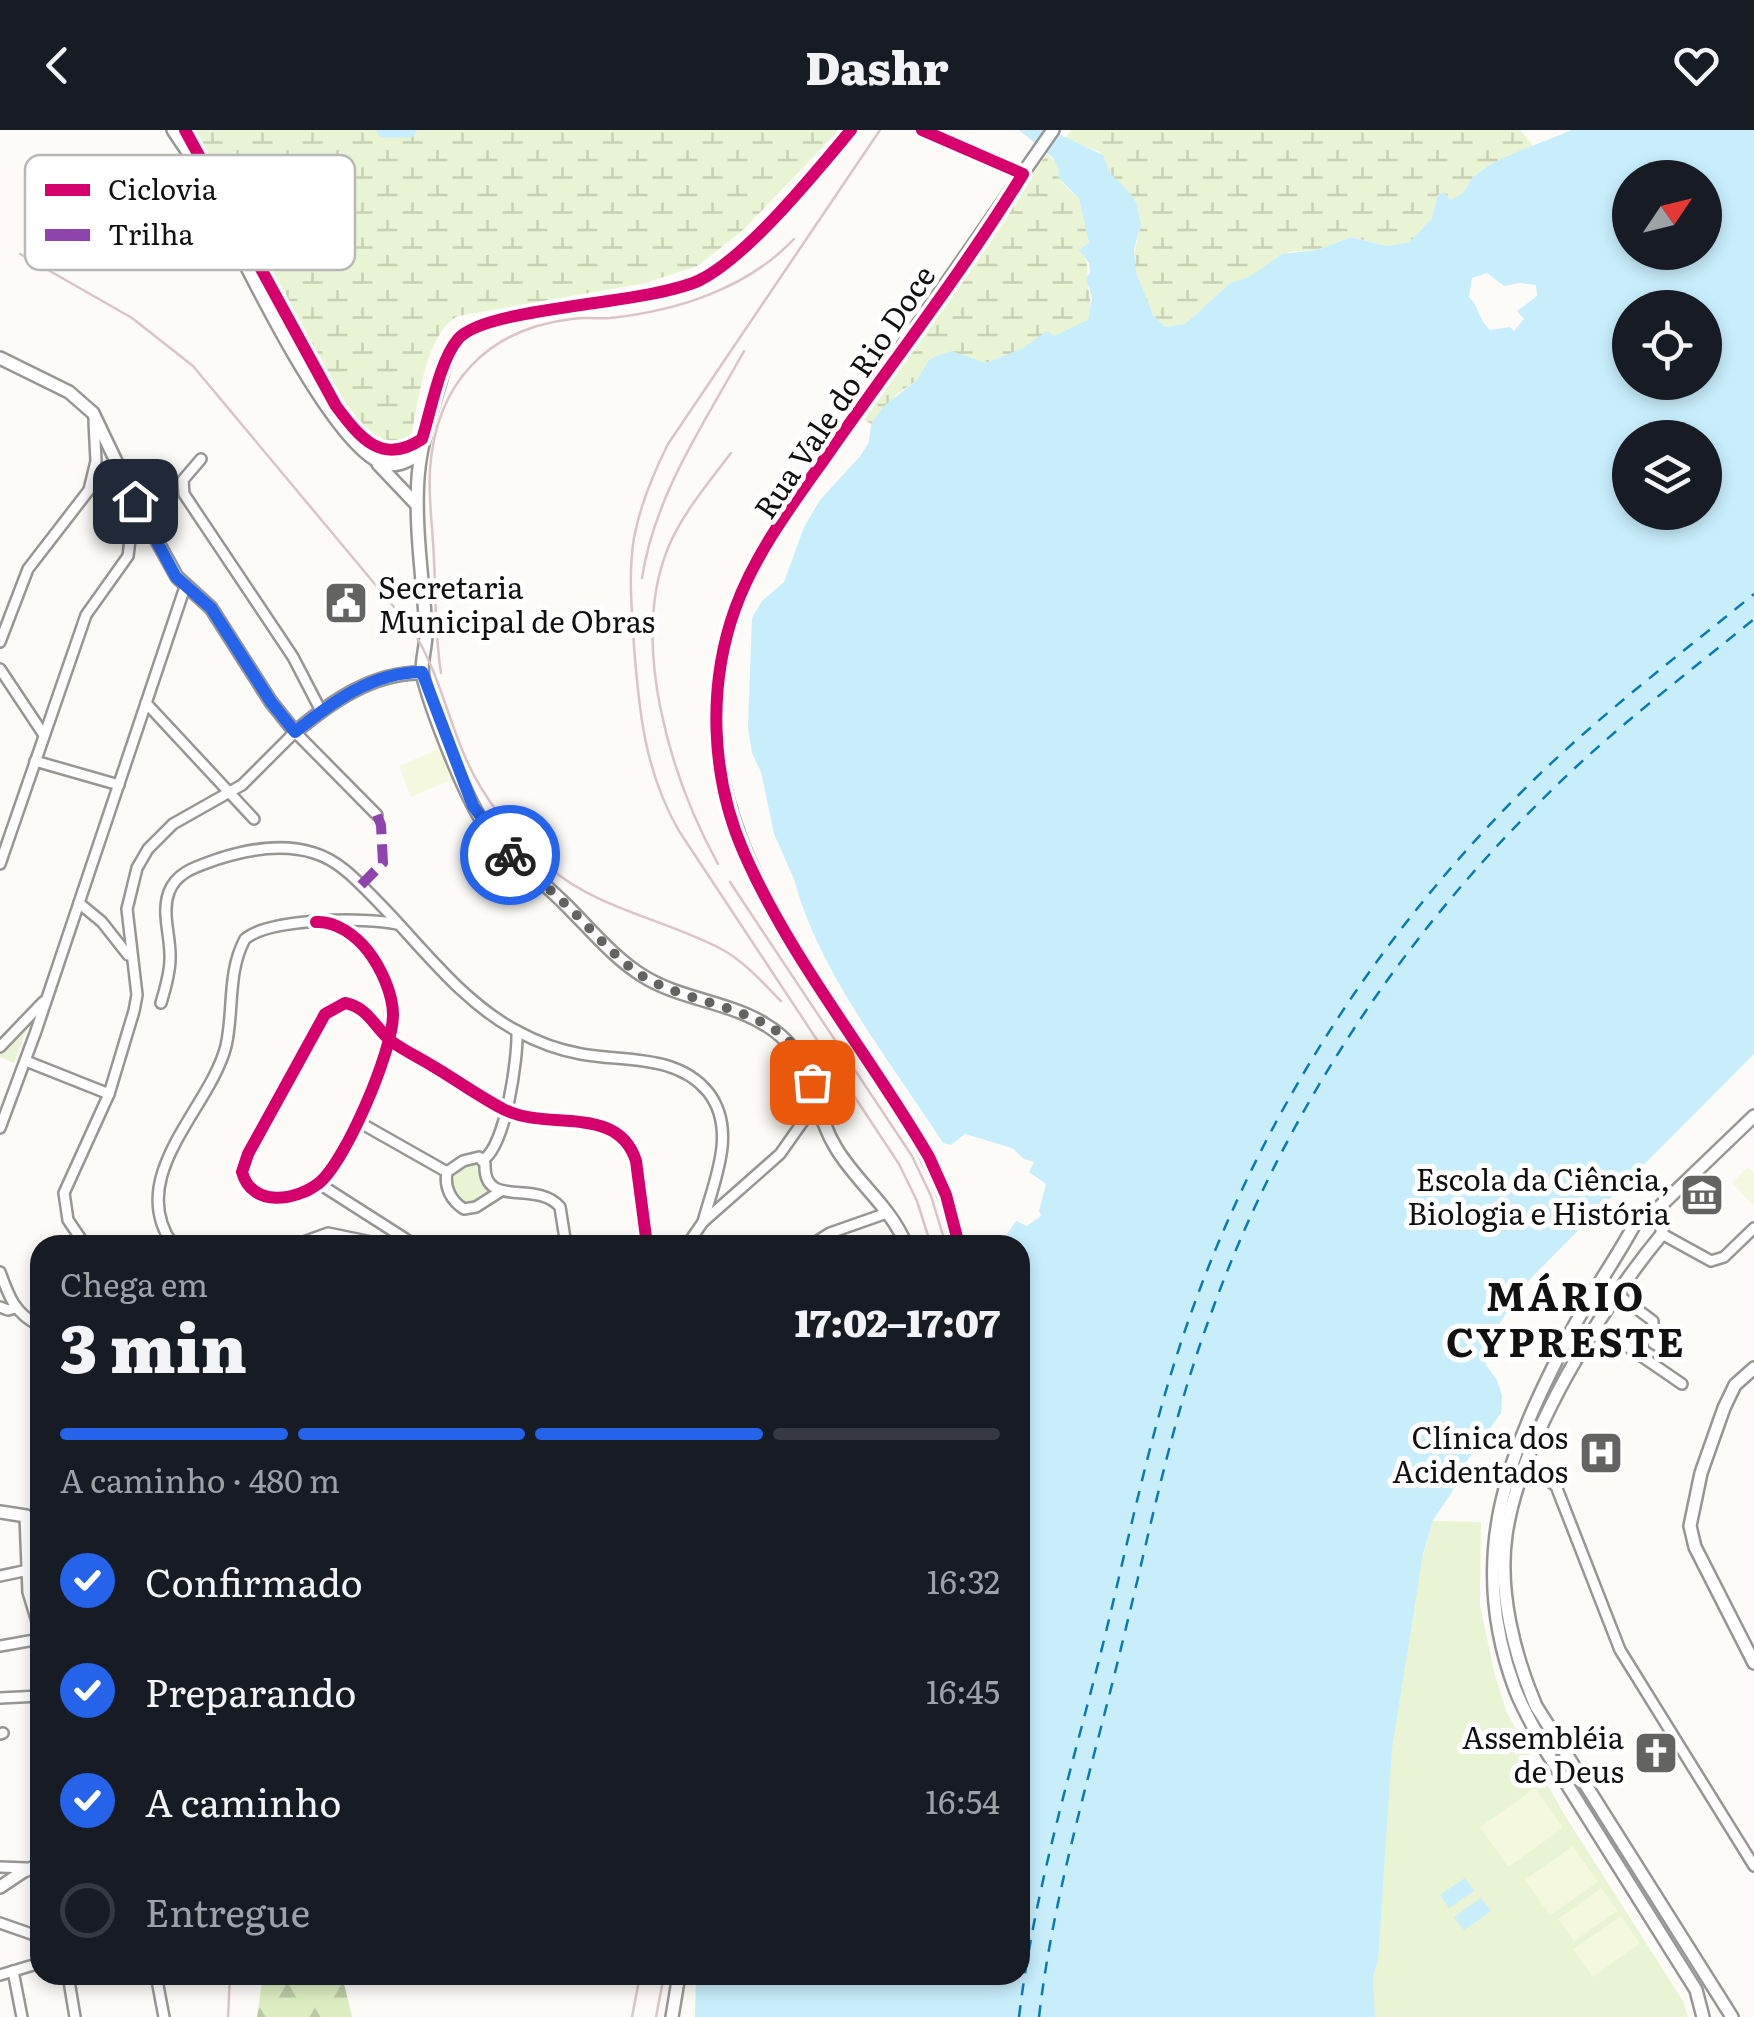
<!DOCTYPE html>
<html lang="pt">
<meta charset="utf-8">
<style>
body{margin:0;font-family:Literata,serif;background:#242831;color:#f1f3f6;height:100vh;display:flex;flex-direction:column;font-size:38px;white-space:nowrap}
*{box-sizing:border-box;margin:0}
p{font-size:32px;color:#9ea1a6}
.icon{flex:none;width:55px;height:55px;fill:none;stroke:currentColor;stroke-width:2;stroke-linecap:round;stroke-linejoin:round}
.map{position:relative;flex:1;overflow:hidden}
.panel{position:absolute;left:30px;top:1105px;width:1000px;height:750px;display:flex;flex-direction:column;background:#171b24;border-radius:30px;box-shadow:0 5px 15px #0003}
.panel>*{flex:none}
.needle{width:65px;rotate:55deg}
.buttons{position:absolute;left:1612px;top:30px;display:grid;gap:20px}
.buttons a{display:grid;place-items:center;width:110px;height:110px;border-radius:50%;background:#171b24;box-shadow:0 5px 15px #0003;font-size:50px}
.pin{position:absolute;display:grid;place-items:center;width:85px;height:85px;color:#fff;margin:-42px;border-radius:20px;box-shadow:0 5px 15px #0006}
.courier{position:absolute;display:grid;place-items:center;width:100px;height:100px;margin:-50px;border:8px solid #2563eb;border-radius:50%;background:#fff;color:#222;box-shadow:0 2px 12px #0007}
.overview em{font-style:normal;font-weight:800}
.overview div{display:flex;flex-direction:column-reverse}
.overview{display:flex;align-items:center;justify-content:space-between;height:170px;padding:0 30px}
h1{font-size:65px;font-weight:800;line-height:75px}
.bar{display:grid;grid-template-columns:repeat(4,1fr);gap:15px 10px;align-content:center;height:120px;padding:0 30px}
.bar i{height:12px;border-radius:8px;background:#363941}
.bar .on{background:#2563eb}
.bar p{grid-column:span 4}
ol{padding:0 30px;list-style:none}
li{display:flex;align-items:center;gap:30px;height:110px}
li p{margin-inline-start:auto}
li .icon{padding:10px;border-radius:50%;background:#2563eb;color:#fff;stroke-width:4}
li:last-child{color:#9ea1a6}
li i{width:55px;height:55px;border:5px solid #363941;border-radius:50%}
header{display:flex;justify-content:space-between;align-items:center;height:130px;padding:0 30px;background:#171b24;font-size:45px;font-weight:800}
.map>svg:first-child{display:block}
.grass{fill:#e9f4d4}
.forest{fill:url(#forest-firs)}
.wetland{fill:url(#wetland-marsh)}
.pitch{fill:#f3f8df}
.water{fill:#c8eefb;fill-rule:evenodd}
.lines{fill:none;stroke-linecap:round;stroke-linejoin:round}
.river{stroke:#c8eefb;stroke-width:15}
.ferry{stroke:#097ab3;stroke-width:2.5;stroke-dasharray:12 10;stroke-linecap:butt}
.minor-casing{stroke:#979695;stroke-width:14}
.tertiary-casing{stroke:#979695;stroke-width:16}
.minor{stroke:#fffefe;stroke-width:9}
.tertiary{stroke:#fffefe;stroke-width:11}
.rail{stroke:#dbc4c7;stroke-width:2.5}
.quiet{stroke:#8e44ad;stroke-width:10;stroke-dasharray:20 10;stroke-linecap:butt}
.cycleway-casing{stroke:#fff;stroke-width:19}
.cycleway{stroke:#d6006c;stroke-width:12}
.done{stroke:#636362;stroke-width:10;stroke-dasharray:0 18}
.route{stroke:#2563eb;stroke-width:12}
.labels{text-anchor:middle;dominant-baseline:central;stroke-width:10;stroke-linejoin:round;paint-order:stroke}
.street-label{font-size:30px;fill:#111;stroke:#fff}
.poi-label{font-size:30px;fill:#111;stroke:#fff;text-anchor:end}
.district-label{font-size:40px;font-weight:bold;letter-spacing:2.5px;fill:#111;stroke:#fff}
.key{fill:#fff;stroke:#b8b8b8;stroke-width:2.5}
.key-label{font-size:28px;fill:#111}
</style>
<header><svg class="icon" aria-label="back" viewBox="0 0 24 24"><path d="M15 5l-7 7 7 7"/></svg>Dashr<svg class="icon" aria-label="heart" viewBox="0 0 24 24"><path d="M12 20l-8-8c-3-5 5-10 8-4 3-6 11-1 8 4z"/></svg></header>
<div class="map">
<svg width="1754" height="1887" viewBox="0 0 1754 1887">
<defs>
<pattern id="forest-firs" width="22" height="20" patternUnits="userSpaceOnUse" patternTransform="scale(2.5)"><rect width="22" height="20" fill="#dbedc1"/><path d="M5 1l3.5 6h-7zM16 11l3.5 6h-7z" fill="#bbcaa5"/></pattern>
<pattern id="wetland-marsh" width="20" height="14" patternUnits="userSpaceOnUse" patternTransform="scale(2.5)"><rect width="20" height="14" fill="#e9f4d4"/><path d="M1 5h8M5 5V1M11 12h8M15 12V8" fill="none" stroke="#c7d0b5"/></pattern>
</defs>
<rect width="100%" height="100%" fill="#fcfbf7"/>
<g class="grass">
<path d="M 30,891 L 14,933 L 0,927 L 0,921 Z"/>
<path d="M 476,1031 L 482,1037 L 481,1053 L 492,1062 C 480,1072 470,1079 456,1068 L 452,1049 L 459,1037 Z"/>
<path d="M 1432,1391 L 1481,1392 L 1480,1475 L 1495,1546 L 1507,1583 L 1564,1684 L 1683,1871 L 1688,1887 L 1375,1887 L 1373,1847 L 1378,1831 C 1384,1684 1393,1534 1432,1391 Z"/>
</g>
<path class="forest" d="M 263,1845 L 342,1845 L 352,1887 L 257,1887 Z"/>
<g class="wetland">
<path d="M 193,0 L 839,0 L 744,99 L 698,136 L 645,153 L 458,186 C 426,203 419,269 412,302 C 390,332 357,291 342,273 Z"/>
<path d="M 1071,0 L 1520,0 L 1535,18 C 1516,23 1496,29 1480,41 C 1466,51 1469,64 1451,69 L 1442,62 L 1437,66 L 1432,88 L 1410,112 L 1387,116 L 1351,107 L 1316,120 L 1289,122 L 1249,147 L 1230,153 L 1185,194 L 1165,197 C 1147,185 1130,141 1135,119 C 1138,106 1143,94 1138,80 C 1133,63 1119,57 1110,43 C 1106,36 1105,28 1100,22 L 1065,9 Z"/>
<path d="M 1047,24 L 1057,34 L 1063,54 L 1079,69 L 1089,113 L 1080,120 C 1090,134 1086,139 1088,154 C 1089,168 1093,175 1088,190 L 1060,205 L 986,233 L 952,222 L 928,231 L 917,250 L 897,264 L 871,294 L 863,289 Z"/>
</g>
<g class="pitch">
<path d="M 441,618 L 453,649 L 411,667 L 399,636 Z"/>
<path d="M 1748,1037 L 1754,1043 L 1754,1076 L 1732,1053 Z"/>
<path d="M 1535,1658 L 1563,1698 L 1508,1737 L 1480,1697 Z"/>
<path d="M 1573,1716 L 1598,1752 L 1550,1785 L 1525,1750 Z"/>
<path d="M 1601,1758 L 1618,1781 L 1574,1811 L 1558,1789 Z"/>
<path d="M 1621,1786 L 1640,1813 L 1593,1847 L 1573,1819 Z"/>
</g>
<g class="water">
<path d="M 1019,0 L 1050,0 L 1103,25 L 1110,43 L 1131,64 L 1137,74 L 1141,94 L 1134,119 L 1136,142 L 1153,185 L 1165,197 L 1185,194 L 1230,153 L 1249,147 L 1282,124 L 1317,120 L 1351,107 L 1387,116 L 1410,112 L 1432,88 L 1437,66 L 1443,62 L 1450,69 C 1468,65 1465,53 1478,43 C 1498,26 1546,12 1571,0 L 1754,0 L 1754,924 L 1536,1143 L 1519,1161 L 1485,1219 L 1486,1235 L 1497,1250 L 1502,1265 L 1501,1283 L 1462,1338 L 1452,1362 L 1433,1390 L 1423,1424 L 1392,1619 L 1378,1831 L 1373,1847 L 1375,1887 L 695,1887 L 696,1845 L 1020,1845 L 1020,1115 L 1000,1115 L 1016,1091 L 1027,1096 L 1041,1086 L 1039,1081 L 1046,1054 L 1029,1042 L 1034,1032 L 1024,1029 L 1012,1018 L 965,1004 L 951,1015 L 943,1013 C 891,932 819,843 794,749 L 774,704 L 761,642 L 752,623 L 748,598 L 752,488 L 762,471 L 784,452 L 804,397 L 820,370 L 861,325 L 869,312 L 871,294 L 884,276 L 917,250 L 928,231 L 934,227 L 952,221 L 986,233 L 1023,218 L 1047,201 L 1054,206 L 1088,190 L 1092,168 L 1086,148 L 1090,143 L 1089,133 L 1079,120 L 1089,113 L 1079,69 L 1058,47 L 1059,41 L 1053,28 ZM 1630,48 L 1705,48 L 1705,122 L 1630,122 ZM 1487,143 L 1504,156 L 1520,153 L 1536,155 L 1537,166 L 1517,181 L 1524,189 L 1514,201 L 1510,197 L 1490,200 C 1478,188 1478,175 1469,167 L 1472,148 ZM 1630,178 L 1705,178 L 1705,252 L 1630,252 ZM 1630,308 L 1705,308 L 1705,382 L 1630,382 Z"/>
<path d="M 1465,1748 L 1474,1761 L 1449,1778 L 1440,1765 Z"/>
<path d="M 1481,1768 L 1491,1781 L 1464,1800 L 1454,1787 Z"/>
</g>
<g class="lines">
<path class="river" d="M 384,0 L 409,0"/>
<g class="ferry">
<path d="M 1019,1887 C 1034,1759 1074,1632 1105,1506 C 1131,1399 1153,1290 1190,1186 C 1263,980 1386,791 1544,640 C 1610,577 1683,522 1754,464"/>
<path d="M 1039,1887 C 1053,1764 1093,1635 1122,1514 C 1149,1406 1170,1296 1208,1192 C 1280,989 1400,806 1555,657 C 1617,596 1687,544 1754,489"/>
</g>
<defs>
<g id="minor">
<path d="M 201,329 L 183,350 L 184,364 L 293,527 L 321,581"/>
<path d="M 0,512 L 28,439 L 89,360 L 96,331 L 94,291"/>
<path d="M 0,539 L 44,605"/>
<path d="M 146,573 L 254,689"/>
<path d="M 35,631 L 119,655"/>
<path d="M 0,734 L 86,485 L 128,426 L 135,371"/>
<path d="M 79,773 L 102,792 L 128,825"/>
<path d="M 323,791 C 349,800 368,816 380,841 C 406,896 381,950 352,1000 C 342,1017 334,1040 319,1053 C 296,1071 252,1078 242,1042 L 248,1024 L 325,884 L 345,873 C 368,877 375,898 391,911 C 403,920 418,927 431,935 C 455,949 478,966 503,979 C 547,1002 618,973 636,1031 L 647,1115"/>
<path d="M 161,873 C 165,859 170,844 170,829 C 171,806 161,784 169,762 C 177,741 199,736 218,729 C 249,719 282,713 314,723 C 341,731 360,754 379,773 C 422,817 462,872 517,901 C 537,912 559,920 581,924 C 624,932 677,924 708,962 C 738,1000 714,1051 703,1092"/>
<path d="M 0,917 L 43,872"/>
<path d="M 26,931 L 109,964"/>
<path d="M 357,991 L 447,1042"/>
<path d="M 0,998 L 36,901 L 185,457"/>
<path d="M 483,1030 C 506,1015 518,928 517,901"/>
<path d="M 447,1042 L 463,1031 L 479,1027 L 485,1034 C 483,1080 536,1049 560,1077 L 566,1115"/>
<path d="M 447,1042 C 444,1057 451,1071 464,1079 L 476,1077 L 501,1061"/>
<path d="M 318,1053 L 415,1115"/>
<path d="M 1662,1104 L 1711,1131 L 1724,1127 L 1754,1098"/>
<path d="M 85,1115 L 68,1090 L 64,1063 L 109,964 L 134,881 L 137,865 L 127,779 L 137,738 L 148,719 L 173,694 L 242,655 L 295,602 L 377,685"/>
<path d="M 173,1115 C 124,1046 210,979 226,916 C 234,881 227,842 245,809 C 270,788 365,787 397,794"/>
<path d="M 295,1115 L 328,1103 L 386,1115"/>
<path d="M 687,1115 L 703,1092 L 780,1024 L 816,973"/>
<path d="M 811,1115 L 830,1103 L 887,1083"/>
<path d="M 0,1142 C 9,1167 15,1184 40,1196"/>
<path d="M 1617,1164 L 1653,1191 L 1653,1213 L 1669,1223"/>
<path d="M 0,1177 L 8,1180 L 15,1178"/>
<path d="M 1596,1195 L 1682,1254"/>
<path d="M 1523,1341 L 1541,1345 L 1556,1356 L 1620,1520 L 1754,1736"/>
<path d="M 0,1446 L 28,1440 L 40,1445"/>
<path d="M 0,1516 L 40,1509"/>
<path d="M 0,1568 L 40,1566"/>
<path d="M 0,1604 L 3,1603"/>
<path d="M 0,1737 L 26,1738"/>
<path d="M 0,1793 L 40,1807"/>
<path d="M 13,1841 L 22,1887"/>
<path d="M 0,1845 L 40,1833"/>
<path d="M 68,1845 L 75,1887"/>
<path d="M 156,1845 L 164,1887"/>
</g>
<g id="tertiary">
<path d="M 173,0 L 193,30 C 225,91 325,312 382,333 C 396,338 406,332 418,325"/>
<path d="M 185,0 L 336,276 C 360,308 382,336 422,309"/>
<path d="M 851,0 C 816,42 746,128 698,151 C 646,174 486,177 459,208 C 447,222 443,242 438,259 C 418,322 414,350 419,416 C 421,445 425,474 426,504 C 426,519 419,536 424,551 C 433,584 467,673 487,698 C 511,727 540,749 567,776 C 591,800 614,828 643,846 C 686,873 741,871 781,906 C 819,940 811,977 836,1018 C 857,1053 891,1077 906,1115"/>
<path d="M 922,0 L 1023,44"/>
<path d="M 0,228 L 69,262 L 93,283 L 135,371 L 177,447 L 211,478 L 271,572 L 295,602 C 331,572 373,542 422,543"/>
<path d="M 378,334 L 415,373"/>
<path d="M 1652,1084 L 1662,1092 L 1662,1104 C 1601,1178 1520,1309 1506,1405 C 1498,1461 1514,1525 1536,1576 L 1732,1887"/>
<path d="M 1652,1084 L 1644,1084 L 1637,1090 C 1617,1128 1591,1163 1571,1202 C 1509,1321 1465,1425 1515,1559 C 1523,1580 1536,1601 1546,1621 L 1696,1860 L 1703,1887"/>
<path d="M 1652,1084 L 1754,986"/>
<path d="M 959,1115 C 945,1046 907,991 869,932 C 778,794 671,651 736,477 C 751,437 776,400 800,364 L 1053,0"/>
<path d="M 1754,1238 L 1735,1255 L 1724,1278 L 1701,1343 L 1690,1396 L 1695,1417 L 1754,1533"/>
<path d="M 0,1382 L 26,1386 L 29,1462 L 40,1498"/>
<path d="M 0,1757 L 24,1741 L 40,1735"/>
<path d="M 672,1887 L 679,1845"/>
</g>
</defs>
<use href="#minor" class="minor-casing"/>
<use href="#tertiary" class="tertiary-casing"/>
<use href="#minor" class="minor"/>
<use href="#tertiary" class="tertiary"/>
<g class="rail">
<path d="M 880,0 L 668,314 C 653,344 640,375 634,408 C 628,444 632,480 634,516 C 639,582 645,642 679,701 L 899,1034 L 917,1071 L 931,1115"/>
<path d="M 20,124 L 132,188 L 193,236 L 409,495 C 436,534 445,579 463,622 C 481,666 514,708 550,738 C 599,780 668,790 723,820 C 746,833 763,853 781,871"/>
<path d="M 642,448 C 655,364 704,294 744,221"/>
<path d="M 441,543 C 435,506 436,467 434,430 C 433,400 428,369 430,339 C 436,254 486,199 572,189 C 585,187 597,189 610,188 C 676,181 747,159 794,109"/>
<path d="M 718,734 C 671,648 629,514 668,418 C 682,384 708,353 731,323"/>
<path d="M 730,752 L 912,1026 L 931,1066 L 946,1115"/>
<path d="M 228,1887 L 230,1845"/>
<path d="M 632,1887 L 640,1845"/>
<path d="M 656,1887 L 664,1845"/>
</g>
<path class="quiet" d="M 361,755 L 383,733 L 381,695 L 377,685"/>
<defs>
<g id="cycleway">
<path d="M 185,0 L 336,276 C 360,308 382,336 422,309 C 431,281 439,232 458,209 C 486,176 648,175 700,150 C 748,126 815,43 851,0"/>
<path d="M 922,0 L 1023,44 C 964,140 893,231 828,324 C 794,372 755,423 735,479 C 707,557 711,648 744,723 C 792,832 870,925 929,1027 L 946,1065 L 959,1115"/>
<path d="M 316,792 C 337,791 356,806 368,821 C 381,838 393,864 393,885 C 393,920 346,1031 319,1053 C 296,1071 252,1078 242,1042 L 248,1024 L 325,884 L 345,873 C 368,877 375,898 391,911 C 403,920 418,927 431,935 C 455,949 478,966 503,979 C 547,1002 618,973 636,1031 L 647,1115"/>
</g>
</defs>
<use href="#cycleway" class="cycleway-casing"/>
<use href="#cycleway" class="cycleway"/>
</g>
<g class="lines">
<path class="done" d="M 510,725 C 526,742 546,755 562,771 C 587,794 608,821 635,841 C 689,881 793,872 812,952"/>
<path class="route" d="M 135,371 L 176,447 L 211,478 L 271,572 L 295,602 C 332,572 373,542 422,542 L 473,676 L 510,725"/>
</g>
<defs>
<symbol id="civic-square" viewBox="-11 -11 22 22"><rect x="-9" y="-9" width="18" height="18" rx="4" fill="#636362" stroke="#fff"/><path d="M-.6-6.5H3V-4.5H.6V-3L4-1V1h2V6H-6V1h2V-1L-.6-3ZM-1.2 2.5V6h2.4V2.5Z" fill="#fff"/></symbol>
<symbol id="museum-square" viewBox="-11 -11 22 22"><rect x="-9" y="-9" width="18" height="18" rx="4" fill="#636362" stroke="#fff"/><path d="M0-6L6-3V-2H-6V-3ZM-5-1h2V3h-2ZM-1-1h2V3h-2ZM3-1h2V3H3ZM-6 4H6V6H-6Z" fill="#fff"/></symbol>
<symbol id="hospital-square" viewBox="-11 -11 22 22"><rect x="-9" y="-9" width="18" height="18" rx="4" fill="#636362" stroke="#fff"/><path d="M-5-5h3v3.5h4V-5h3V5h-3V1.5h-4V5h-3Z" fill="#fff"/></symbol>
<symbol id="church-square" viewBox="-11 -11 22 22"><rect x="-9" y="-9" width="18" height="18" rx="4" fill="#636362" stroke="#fff"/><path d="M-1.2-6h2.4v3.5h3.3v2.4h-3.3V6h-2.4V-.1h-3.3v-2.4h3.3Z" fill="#fff"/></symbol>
</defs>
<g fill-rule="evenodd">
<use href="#civic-square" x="321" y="448" width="50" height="50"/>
<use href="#museum-square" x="1677" y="1040" width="50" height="50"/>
<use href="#hospital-square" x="1576" y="1298" width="50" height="50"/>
<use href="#church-square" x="1631" y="1598" width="50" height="50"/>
</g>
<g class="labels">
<g class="street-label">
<text transform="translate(843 261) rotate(-56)">Rua Vale do Rio Doce</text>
</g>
<g class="poi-label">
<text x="378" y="456" text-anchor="start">Secretaria<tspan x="378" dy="34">Municipal de Obras</tspan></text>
<text x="1670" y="1048">Escola da Ciência,<tspan x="1670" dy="34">Biologia e História</tspan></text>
<text x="1568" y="1306">Clínica dos<tspan x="1568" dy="34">Acidentados</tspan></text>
<text x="1624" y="1606">Assembléia<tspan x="1624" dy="34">de Deus</tspan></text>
</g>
<g class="district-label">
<text x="1566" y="1163">MÁRIO<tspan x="1566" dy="46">CYPRESTE</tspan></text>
</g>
</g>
<rect x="25" y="25" width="330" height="115" rx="15" class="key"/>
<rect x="45" y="54" width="45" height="12" fill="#d6006c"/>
<rect x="45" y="99" width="45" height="12" fill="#8e44ad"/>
<g class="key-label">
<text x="108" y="70">Ciclovia</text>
<text x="108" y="115">Trilha</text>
</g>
</svg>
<div class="buttons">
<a><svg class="needle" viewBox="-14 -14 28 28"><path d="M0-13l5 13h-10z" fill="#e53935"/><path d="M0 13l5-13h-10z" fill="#9ea1a6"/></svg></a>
<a><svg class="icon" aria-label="locate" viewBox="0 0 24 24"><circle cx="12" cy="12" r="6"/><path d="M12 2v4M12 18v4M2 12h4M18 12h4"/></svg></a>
<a><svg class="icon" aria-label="layers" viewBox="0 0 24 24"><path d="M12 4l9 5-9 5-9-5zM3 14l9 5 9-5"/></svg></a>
</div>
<div class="pin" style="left:812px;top:952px;background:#ea580c"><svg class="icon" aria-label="bag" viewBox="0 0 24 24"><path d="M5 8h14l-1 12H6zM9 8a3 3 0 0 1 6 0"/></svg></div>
<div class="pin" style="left:135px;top:371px;background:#1f2937"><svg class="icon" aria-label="home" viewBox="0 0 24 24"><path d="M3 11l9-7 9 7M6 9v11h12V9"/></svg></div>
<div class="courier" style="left:510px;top:725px"><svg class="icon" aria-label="bike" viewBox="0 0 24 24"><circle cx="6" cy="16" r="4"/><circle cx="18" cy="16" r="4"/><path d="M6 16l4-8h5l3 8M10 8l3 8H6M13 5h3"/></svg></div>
<section class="panel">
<div class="overview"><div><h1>3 min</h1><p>Chega em</p></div><em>17:02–17:07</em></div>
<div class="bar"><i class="on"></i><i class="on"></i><i class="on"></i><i></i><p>A caminho · 480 m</p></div>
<ol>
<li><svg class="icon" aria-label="check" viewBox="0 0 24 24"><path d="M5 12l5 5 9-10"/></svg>Confirmado<p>16:32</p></li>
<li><svg class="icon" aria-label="check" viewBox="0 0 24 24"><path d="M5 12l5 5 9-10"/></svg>Preparando<p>16:45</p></li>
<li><svg class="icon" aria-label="check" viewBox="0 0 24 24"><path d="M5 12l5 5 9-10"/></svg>A caminho<p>16:54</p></li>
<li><i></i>Entregue</li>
</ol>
</section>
</div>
